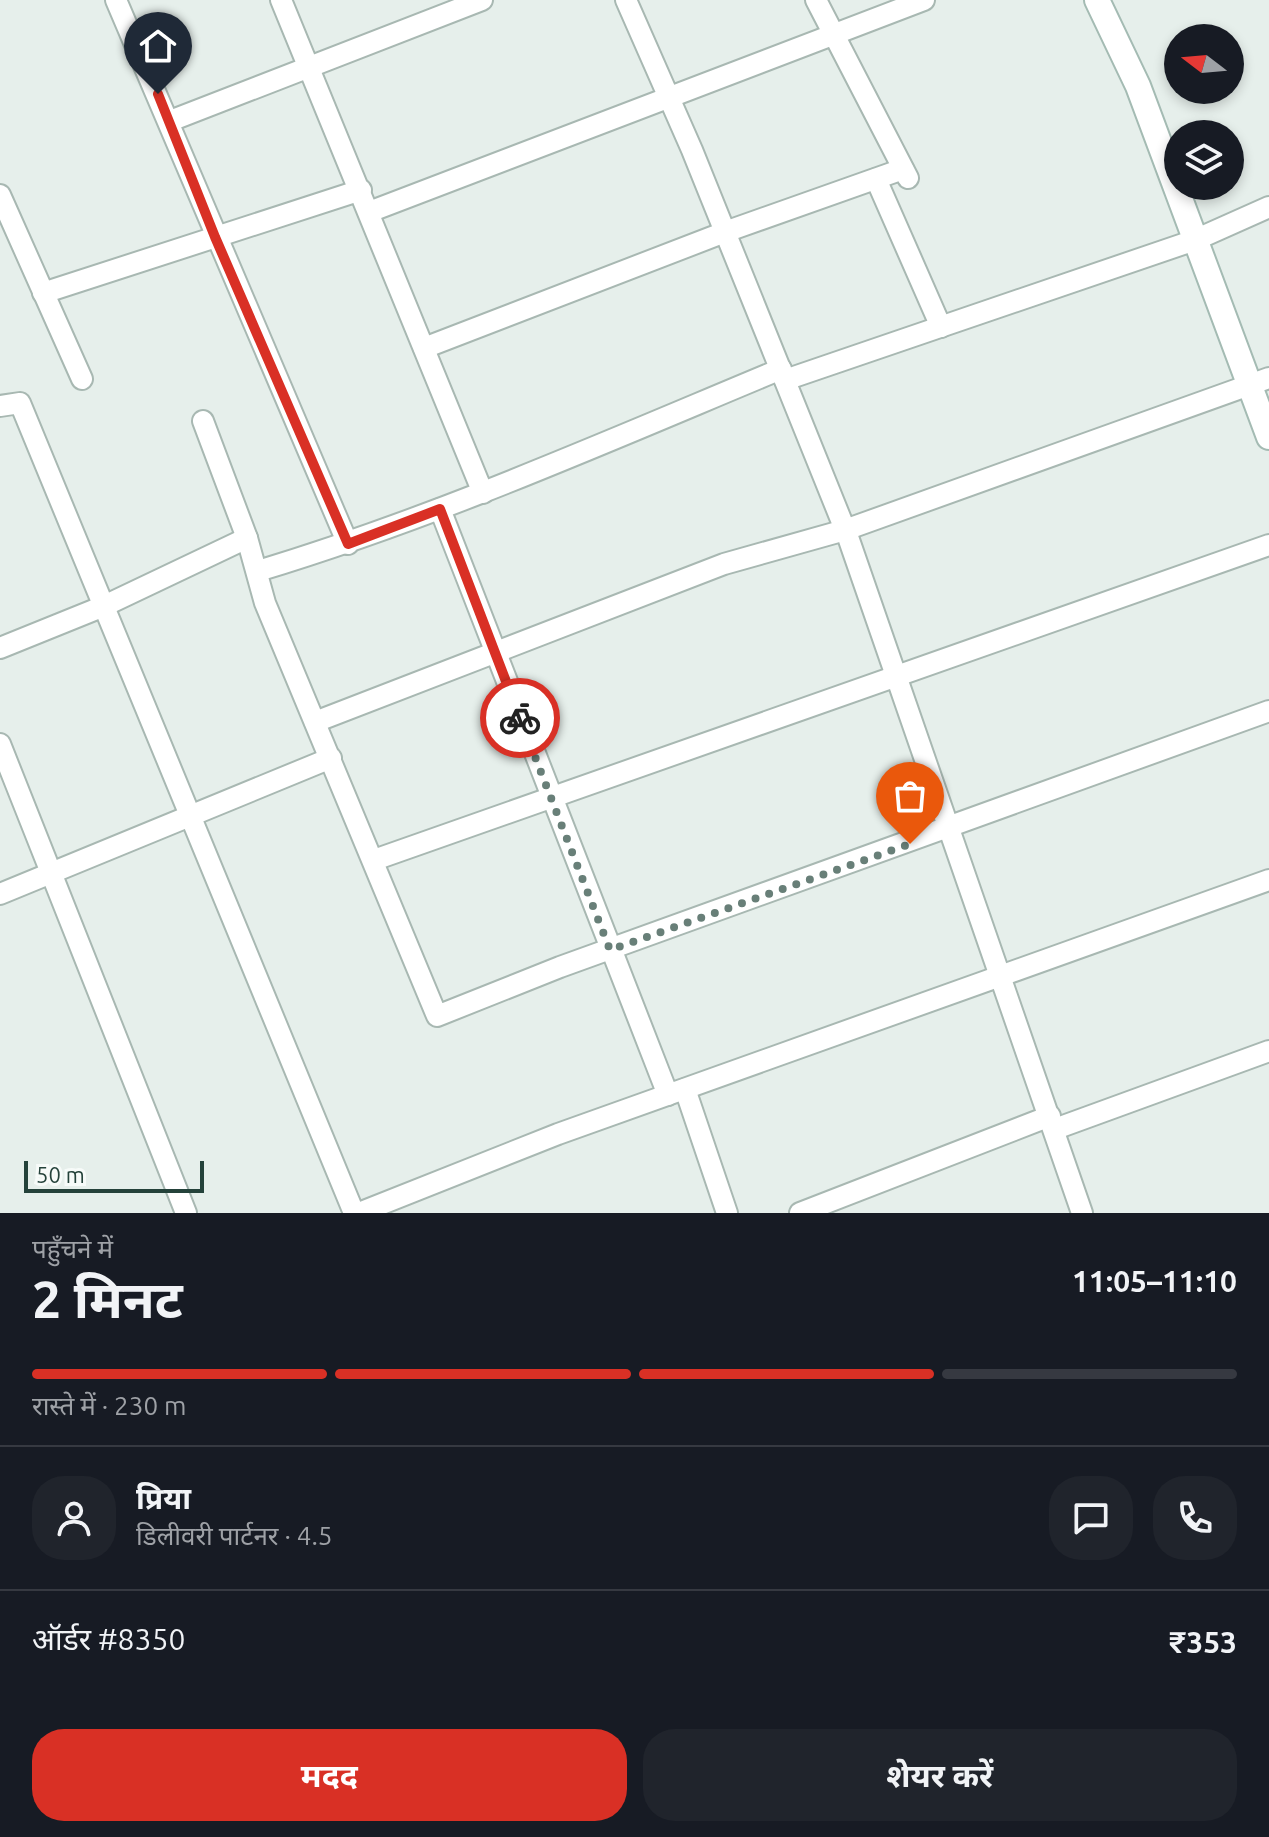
<!DOCTYPE html>
<html lang="hi">
<meta charset="utf-8">
<style>
body{margin:0;font-family:Ubuntu,"Noto Sans Devanagari",sans-serif;background:#20242c;color:#f1f3f6;height:100vh;display:flex;flex-direction:column;font-size:30px;white-space:nowrap}
*{box-sizing:border-box;margin:0}
p{font-size:26px;color:#9ea1a6}
.icon{flex:none;width:44px;height:44px;fill:none;stroke:currentColor;stroke-width:2;stroke-linecap:round;stroke-linejoin:round}
.map{position:relative;height:1213px;overflow:hidden}
.side{display:flex;flex-direction:column;background:#171b24;flex:1}
.side>*{flex:none}
.needle{width:52px;rotate:286deg}
.controls{position:absolute;left:1164px;top:24px;display:grid;gap:16px}
.controls a{display:grid;place-items:center;width:80px;height:80px;border-radius:50%;background:#171b24;box-shadow:0 4px 12px #0003;font-size:40px}
.scale{position:absolute;left:24px;bottom:20px;width:180px;box-sizing:border-box;padding-left:8px;border:4px solid #24423a;border-top:0;font-size:22px;line-height:28px;white-space:nowrap;color:#24423a;-webkit-text-stroke:6px #f7fbf9;paint-order:stroke}
.pin{position:absolute;display:grid;place-items:center;width:68px;height:68px;color:#fff;margin:-82px -34px;border-radius:50% 50% 50% 0;rotate:-45deg;box-shadow:0 0 8px #0007}
.pin .icon{rotate:45deg}
.courier{position:absolute;display:grid;place-items:center;width:80px;height:80px;margin:-40px;border:6px solid #d93025;border-radius:50%;background:#fff;color:#222;box-shadow:0 2px 10px #0007}
.overview em{font-style:normal;font-weight:700}
.overview div{display:flex;flex-direction:column-reverse}
.overview{display:flex;align-items:center;justify-content:space-between;height:136px;padding:0 32px}
h1{font-size:52px;font-weight:700;line-height:60px}
.bar{display:grid;grid-template-columns:repeat(4,1fr);gap:12px 8px;align-content:center;height:96px;padding:0 32px}
.bar i{height:10px;border-radius:6px;background:#363941}
.bar .selected{background:#d93025}
.bar p{grid-column:span 4}
.line{display:flex;align-items:center;gap:20px;padding:0 32px;border-top:2px solid #363941}
.line div{flex:1}
.round{display:grid;place-items:center;flex:none;width:84px;height:84px;border-radius:32px;background:#20242c}
.action{display:flex;gap:16px;margin-top:auto;padding:16px 32px}
.action a{flex:1;height:92px;border-radius:32px;background:#d93025;color:#fff;font-size:32px;font-weight:700;line-height:92px;text-align:center}
.action a+a{background:#20242c;color:#f1f3f6}
.map>svg:first-child{display:block}
.lines{fill:none;stroke-linecap:round;stroke-linejoin:round}
.minor-casing{stroke:#a8b8b2;stroke-width:24}
.secondary-casing{stroke:#a4bbb3;stroke-width:28}
.minor{stroke:#fff;stroke-width:20}
.secondary{stroke:#fff;stroke-width:24}
.done{stroke:#687f78;stroke-width:8;stroke-dasharray:0 14.4}
.route{stroke:#d93025;stroke-width:10}
</style>
<div class="map">
<svg width="1269" height="1213" viewBox="0 0 1269 1213">
<rect width="100%" height="100%" fill="#e6efeb"/>
<g class="lines">
<defs>
<g id="minor">
<path d="M 116,0 L 348,544"/>
<path d="M 281,0 L 483,493"/>
<path d="M 626,0 L 692,150 L 848,537 L 1082,1213"/>
<path d="M 816,0 L 908,178"/>
<path d="M 170,121 L 482,0"/>
<path d="M 876,179 L 941,327"/>
<path d="M 0,195 L 82,379"/>
<path d="M 369,212 L 924,0"/>
<path d="M 43,293 L 361,190"/>
<path d="M 424,348 L 725,232 L 903,169"/>
<path d="M 785,380 L 1195,240 L 1269,207"/>
<path d="M 0,406 L 20,403 L 354,1213"/>
<path d="M 203,421 L 247,538 L 265,603 L 437,1016 L 560,967 L 1269,711"/>
<path d="M 440,509 L 668,1095"/>
<path d="M 258,571 C 437,517 608,441 781,369"/>
<path d="M 0,648 L 104,606 L 247,538"/>
<path d="M 315,722 L 724,564 L 845,530 L 1269,378"/>
<path d="M 0,744 L 186,1213"/>
<path d="M 374,860 L 1269,545"/>
<path d="M 0,894 L 331,758"/>
<path d="M 685,1089 L 727,1213"/>
<path d="M 1055,1129 L 1269,1051"/>
<path d="M 359,1213 L 558,1134 L 1269,880"/>
<path d="M 800,1213 L 1050,1116"/>
</g>
<path id="secondary" d="M 1097,0 L 1138,86 L 1269,437"/>
</defs>
<use href="#minor" class="minor-casing"/>
<use href="#secondary" class="secondary-casing"/>
<use href="#minor" class="minor"/>
<use href="#secondary" class="secondary"/>
</g>
<g class="lines">
<path class="done" d="M 520,718 L 610,950 L 910,844"/>
<path class="route" d="M 158,94 L 215,237 L 348,544 L 440,509 L 520,718"/>
</g>
</svg>
<div class="controls">
<a><svg class="needle" viewBox="-14 -14 28 28"><path d="M0-13l5 13h-10z" fill="#e53935"/><path d="M0 13l5-13h-10z" fill="#9ea1a6"/></svg></a>
<a><svg class="icon" aria-label="layers" viewBox="0 0 24 24"><path d="M12 4l9 5-9 5-9-5zM3 14l9 5 9-5"/></svg></a>
</div>
<div class="scale">50 m</div>
<div class="pin" style="left:910px;top:844px;background:#ea580c"><svg class="icon" aria-label="bag" viewBox="0 0 24 24"><path d="M5 8h14l-1 12H6zM9 8a3 3 0 0 1 6 0"/></svg></div>
<div class="pin" style="left:158px;top:94px;background:#1f2937"><svg class="icon" aria-label="home" viewBox="0 0 24 24"><path d="M3 11l9-7 9 7M6 9v11h12V9"/></svg></div>
<div class="courier" style="left:520px;top:718px"><svg class="icon" aria-label="bike" viewBox="0 0 24 24"><circle cx="6" cy="16" r="4"/><circle cx="18" cy="16" r="4"/><path d="M6 16l4-8h5l3 8M10 8l3 8H6M13 5h3"/></svg></div>
</div>
<section class="side">
<div class="overview"><div><h1>2 मिनट</h1><p>पहुँचने में</p></div><em>11:05–11:10</em></div>
<div class="bar"><i class="selected"></i><i class="selected"></i><i class="selected"></i><i></i><p>रास्ते में · 230 m</p></div>
<div class="line" style="height:144px"><a class="round"><svg class="icon" aria-label="person" viewBox="0 0 24 24"><circle cx="12" cy="8" r="4"/><path d="M4 21q1-7 8-7t8 7"/></svg></a><div><b>प्रिया</b><p>डिलीवरी पार्टनर · 4.5</p></div><a class="round"><svg class="icon" aria-label="chat" viewBox="0 0 24 24"><path d="M4 5h16v11H9l-5 4z"/></svg></a><a class="round"><svg class="icon" aria-label="phone" viewBox="0 0 24 24"><path d="M5 4h4l2 5-3 2q2 4 5 5l2-3 5 2v4C11 20 4 13 5 4z"/></svg></a></div>
<div class="line" style="height:104px"><div>ऑर्डर #8350</div><b>₹353</b></div>
<div class="action"><a>मदद</a><a>शेयर करें</a></div>
</section>
